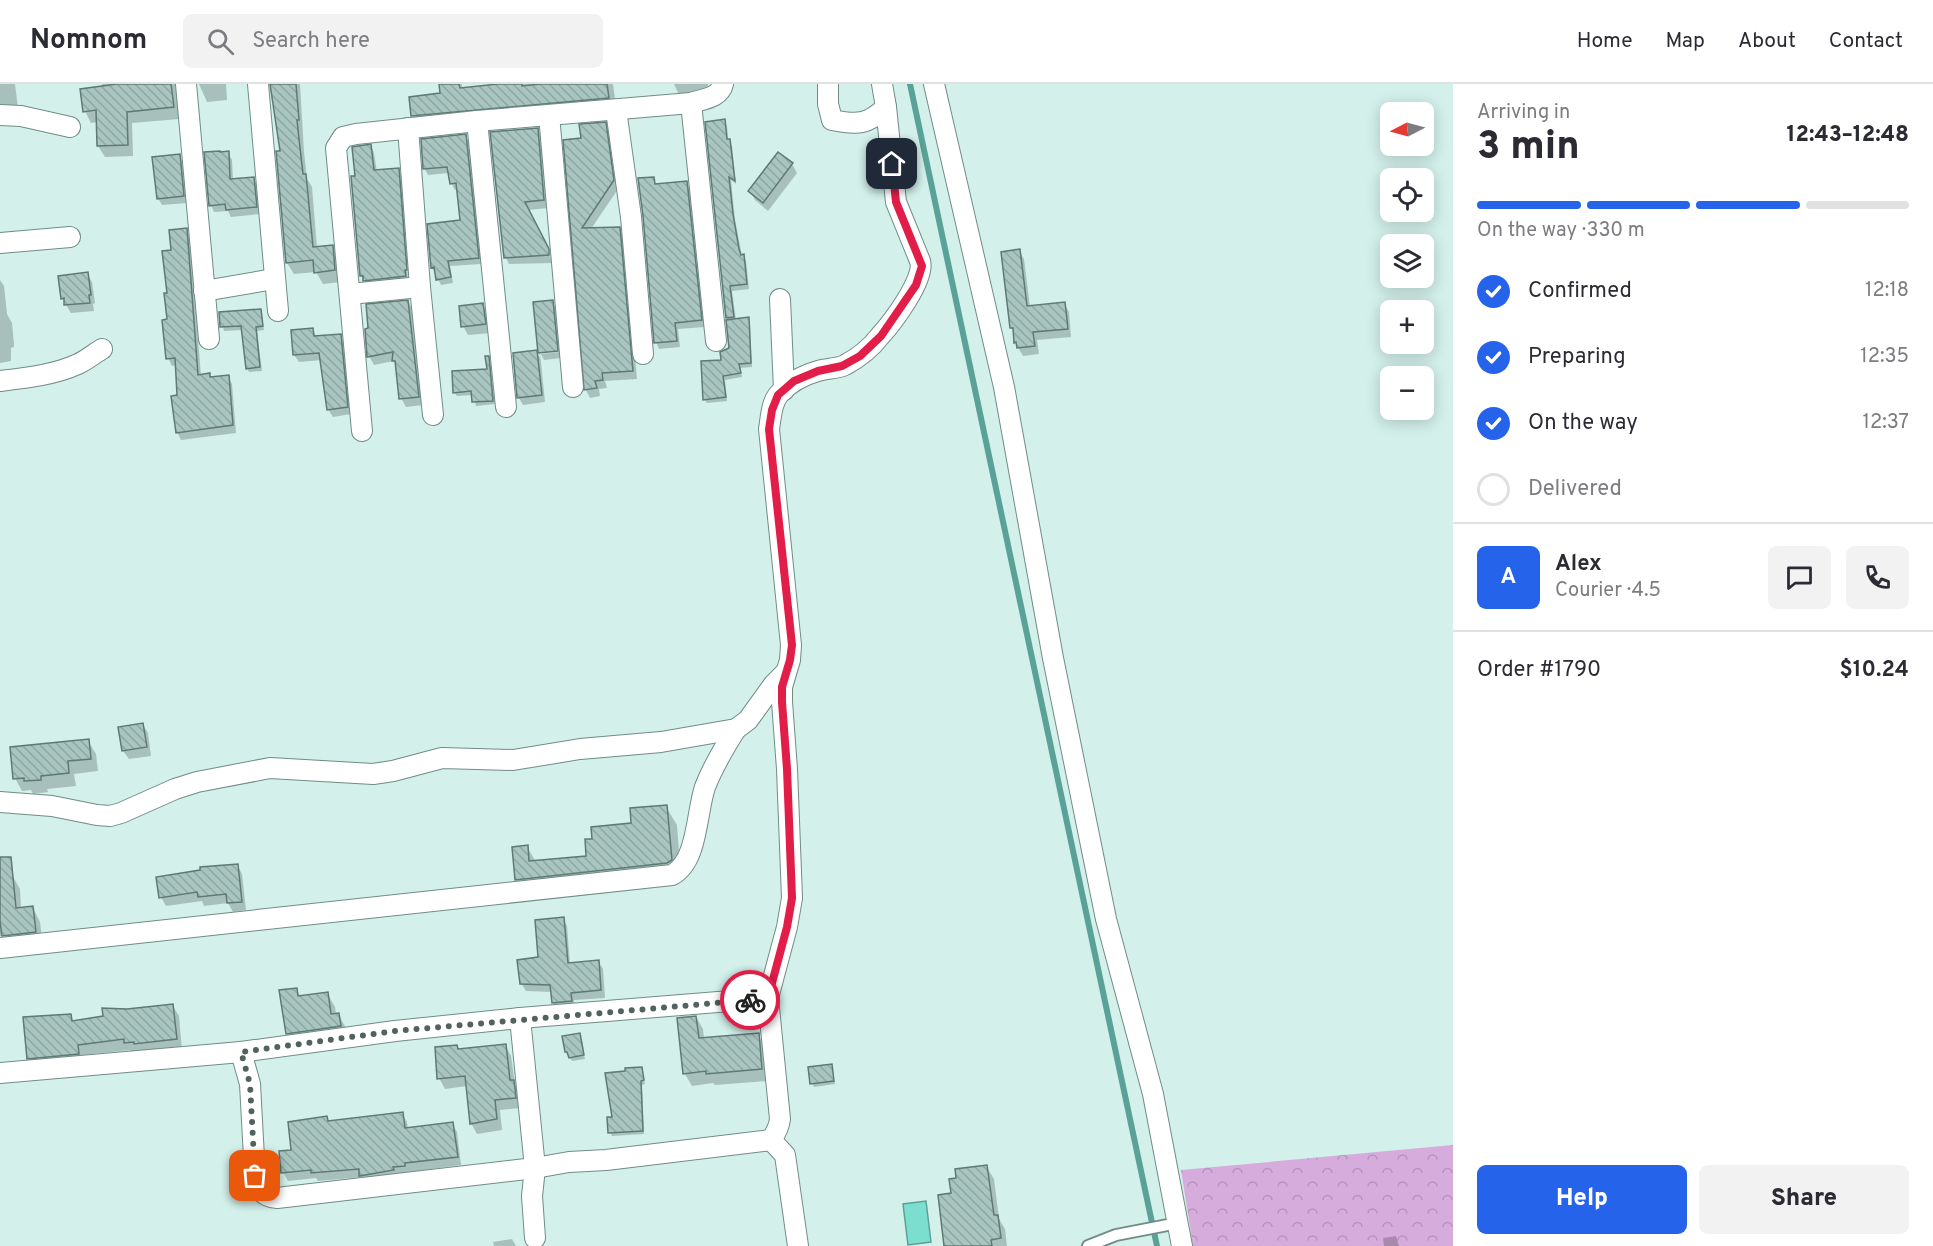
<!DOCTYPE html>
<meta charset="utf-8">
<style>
body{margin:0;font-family:Overpass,sans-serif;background:#f2f2f3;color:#2b2b33;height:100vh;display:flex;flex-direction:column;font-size:22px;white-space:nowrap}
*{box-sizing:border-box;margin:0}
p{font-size:20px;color:#7c7c81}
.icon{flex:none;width:33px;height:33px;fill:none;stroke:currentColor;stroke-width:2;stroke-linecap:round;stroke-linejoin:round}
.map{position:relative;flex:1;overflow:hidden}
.drawer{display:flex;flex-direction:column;background:#fff;width:480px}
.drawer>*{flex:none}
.needle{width:39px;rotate:264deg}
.tools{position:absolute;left:1380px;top:18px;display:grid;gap:12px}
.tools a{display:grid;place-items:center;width:54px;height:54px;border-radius:9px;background:#fff;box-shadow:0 3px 15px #0003;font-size:30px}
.pin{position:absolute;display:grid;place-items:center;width:51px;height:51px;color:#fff;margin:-26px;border-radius:12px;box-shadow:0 3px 9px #0006}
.courier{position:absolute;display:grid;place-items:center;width:60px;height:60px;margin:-30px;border:4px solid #e11d48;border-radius:50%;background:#fff;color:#222;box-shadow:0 2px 8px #0007}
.summary em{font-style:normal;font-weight:800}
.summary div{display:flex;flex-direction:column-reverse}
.summary{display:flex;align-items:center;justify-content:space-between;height:102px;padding:0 24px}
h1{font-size:39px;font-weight:800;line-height:45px}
.bar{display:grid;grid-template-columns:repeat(4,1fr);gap:9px 6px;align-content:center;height:72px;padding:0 24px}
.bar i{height:8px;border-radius:4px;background:#e1e1e2}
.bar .current{background:#2563eb}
.bar p{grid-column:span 4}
.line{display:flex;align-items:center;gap:15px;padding:0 24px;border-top:2px solid #e1e1e2}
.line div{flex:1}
.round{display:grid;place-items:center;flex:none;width:63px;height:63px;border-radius:9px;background:#f2f2f3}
ol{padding:0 24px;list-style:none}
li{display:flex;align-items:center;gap:18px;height:66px}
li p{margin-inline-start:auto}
li .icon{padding:6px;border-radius:50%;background:#2563eb;color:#fff;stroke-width:4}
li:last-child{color:#7c7c81}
li i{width:33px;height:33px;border:3px solid #e1e1e2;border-radius:50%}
.action{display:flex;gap:12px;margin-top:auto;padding:12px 24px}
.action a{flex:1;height:69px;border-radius:9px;background:#2563eb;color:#fff;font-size:24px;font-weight:800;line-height:69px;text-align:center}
.action a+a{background:#f2f2f3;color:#2b2b33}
header{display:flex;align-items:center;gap:36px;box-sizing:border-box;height:84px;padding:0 30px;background:#fff;border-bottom:2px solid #e1e1e2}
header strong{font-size:28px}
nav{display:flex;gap:33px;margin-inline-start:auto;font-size:21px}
.search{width:420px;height:54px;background:#f2f2f3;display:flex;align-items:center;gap:15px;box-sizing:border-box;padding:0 21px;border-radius:9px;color:#7c7c81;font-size:22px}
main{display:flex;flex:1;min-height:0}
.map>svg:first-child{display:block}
.forest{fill:url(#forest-crowns)}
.water{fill:#7cdecf;stroke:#5aa297;stroke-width:1.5}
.shadow{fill:#0003}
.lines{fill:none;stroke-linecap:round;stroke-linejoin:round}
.stream{stroke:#5aa297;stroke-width:6}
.building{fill:url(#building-back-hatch);stroke:#5f7975;stroke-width:1.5}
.service-casing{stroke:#718c87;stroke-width:14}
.minor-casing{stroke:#718c87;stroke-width:22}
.service{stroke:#fff;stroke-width:10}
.minor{stroke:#fff;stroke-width:20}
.done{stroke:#51625f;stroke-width:6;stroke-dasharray:0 10.8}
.route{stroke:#e11d48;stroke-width:8}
</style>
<header>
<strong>Nomnom</strong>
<div class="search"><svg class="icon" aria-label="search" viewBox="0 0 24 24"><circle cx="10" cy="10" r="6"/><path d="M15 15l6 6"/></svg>Search here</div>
<nav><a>Home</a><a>Map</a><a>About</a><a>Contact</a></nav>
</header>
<main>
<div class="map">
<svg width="1453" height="1162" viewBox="0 0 1453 1162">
<defs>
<pattern id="forest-crowns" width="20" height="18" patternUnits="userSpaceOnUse" patternTransform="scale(1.5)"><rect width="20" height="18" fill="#d5acdc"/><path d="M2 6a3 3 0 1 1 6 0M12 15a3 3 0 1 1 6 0" fill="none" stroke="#b693bc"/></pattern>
<pattern id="building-back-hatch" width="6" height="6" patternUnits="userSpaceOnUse" patternTransform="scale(1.5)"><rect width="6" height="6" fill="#a8c5c0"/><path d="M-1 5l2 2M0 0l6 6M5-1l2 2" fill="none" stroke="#8fa8a4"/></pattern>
</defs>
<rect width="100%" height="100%" fill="#d3f0eb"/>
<path class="forest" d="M 1453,1061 L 1453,1162 L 1193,1162 L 1181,1086 Z"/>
<path class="water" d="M 926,1117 L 931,1158 L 908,1161 L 903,1120 Z"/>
<g class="shadow">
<path d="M 0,0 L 15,0 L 19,32 L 0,34 Z"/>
<path d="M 102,0 L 198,0 L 186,1 L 181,21 L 178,21 L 179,35 L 132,39 L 133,72 L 105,73 L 98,62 L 97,38 L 91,39 L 85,27 L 102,3 Z"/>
<path d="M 199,0 L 226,0 L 227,16 L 207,18 Z"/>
<path d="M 270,0 L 300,0 L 304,68 L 307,95 L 312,103 L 317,164 L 332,162 L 339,174 L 341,198 L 323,200 L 316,188 L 294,190 L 287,179 L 282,68 Z"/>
<path d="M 440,0 L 462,0 L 462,5 L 499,0 L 613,0 L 615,15 L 612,16 L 612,21 L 417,39 L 413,32 L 442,11 Z"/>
<path d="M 674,0 L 708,0 L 709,10 L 680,13 Z"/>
<path d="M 724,37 L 727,42 L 728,56 L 732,62 L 736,100 L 731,96 L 735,136 L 742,172 L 746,177 L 749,205 L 732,207 L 736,236 L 748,235 L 750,239 L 752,283 L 740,284 L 742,293 L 725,296 L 727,317 L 707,319 L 704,315 L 723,277 L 731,265 L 729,237 L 727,233 Z"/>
<path d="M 605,40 L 610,48 L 618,105 L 591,145 L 619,145 L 624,153 L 637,295 L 605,297 L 607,304 L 599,305 L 600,312 L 590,314 L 586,306 L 565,57 L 583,55 Z"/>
<path d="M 537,45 L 542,53 L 548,124 L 528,126 L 553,179 L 509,180 L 505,172 Z"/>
<path d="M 465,52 L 469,58 L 481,180 L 450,182 L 453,199 L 441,201 L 432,183 L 461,138 L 458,105 L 455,106 L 451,99 L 449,89 L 428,91 L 425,85 L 422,56 Z"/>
<path d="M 371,62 L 374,69 L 377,88 L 398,85 L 402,92 L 408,199 L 369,203 L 361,192 Z"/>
<path d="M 228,69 L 232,76 L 233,96 L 253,94 L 257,101 L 260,130 L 231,133 L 228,127 L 214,128 L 211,121 Z"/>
<path d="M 179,72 L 183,79 L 187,119 L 162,121 L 158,114 Z"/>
<path d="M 792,80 L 797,89 L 768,127 L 755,116 L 750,107 Z"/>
<path d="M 653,95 L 657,101 L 686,98 L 690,105 L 705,243 L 678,245 L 680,263 L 659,265 L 656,258 Z"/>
<path d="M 186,146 L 190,153 L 201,292 L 209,291 L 211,294 L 228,293 L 232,300 L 236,349 L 181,356 L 177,348 L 179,312 L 177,281 L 172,282 L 168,274 L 169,210 L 173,167 Z"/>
<path d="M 1019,167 L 1024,175 L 1030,223 L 1064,219 L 1069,228 L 1071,253 L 1037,256 L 1039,270 L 1023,272 L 1015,258 L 1014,249 L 1011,244 Z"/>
<path d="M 87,190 L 92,198 L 95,219 L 93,220 L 94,227 L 71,229 L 62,214 Z"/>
<path d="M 0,196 L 4,202 L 7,230 L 12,239 L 14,260 L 14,263 L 11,264 L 11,277 L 0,279 Z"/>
<path d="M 552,218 L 557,225 L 560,265 L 541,267 L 540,269 L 545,318 L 523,321 L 519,314 L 536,268 L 540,274 L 534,219 Z"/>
<path d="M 409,219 L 414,228 L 423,321 L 406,323 L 401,314 L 397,283 L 394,277 L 374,281 L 369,272 L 369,246 L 367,222 Z"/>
<path d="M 483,221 L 488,230 L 490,249 L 468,251 L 463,242 Z"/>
<path d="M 260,227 L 264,246 L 257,247 L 262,287 L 249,288 L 247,284 L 243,246 L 224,247 L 220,229 Z"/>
<path d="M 312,245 L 317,254 L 340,252 L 345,260 L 351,330 L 333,333 L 328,325 L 322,276 L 299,278 L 294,271 Z"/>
<path d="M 560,268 L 561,274 L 544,276 L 541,270 Z"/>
<path d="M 488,273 L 490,277 L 495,320 L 476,322 L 473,311 L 457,312 L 454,308 L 488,286 Z"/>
<path d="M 143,641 L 148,649 L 151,672 L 129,675 L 123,667 Z"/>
<path d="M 88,657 L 96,670 L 98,687 L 74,690 L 76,702 L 47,705 L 48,708 L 33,710 L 31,706 L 22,707 L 15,694 Z"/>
<path d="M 666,723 L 677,741 L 681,795 L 527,814 L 517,796 L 527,763 L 536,778 L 588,773 L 594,756 L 632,741 Z"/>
<path d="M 237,781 L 242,790 L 246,826 L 233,828 L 228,819 L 204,822 L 202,817 L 166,822 L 161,813 Z"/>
<path d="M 12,791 L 20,805 L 21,825 L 33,824 L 40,838 L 43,862 L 12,865 L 4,851 L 0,852 L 0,792 Z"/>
<path d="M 563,835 L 567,842 L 570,880 L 598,877 L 603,885 L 605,914 L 574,916 L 575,925 L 558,926 L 553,919 L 552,908 L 526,907 L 521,899 L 540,874 Z"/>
<path d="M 296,905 L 301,913 L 327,909 L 335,923 L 336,930 L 338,930 L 346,944 L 295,963 L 287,949 Z"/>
<path d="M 173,922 L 179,932 L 182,966 L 132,969 L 130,966 L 83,971 L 84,980 L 34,985 L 28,974 L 70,932 L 74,938 L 105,933 L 127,926 Z"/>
<path d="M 696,933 L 703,945 L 704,955 L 758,951 L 765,963 L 768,997 L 715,1001 L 713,999 L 692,1002 L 685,990 L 678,936 Z"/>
<path d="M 579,950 L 585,975 L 572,977 L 566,967 Z"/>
<path d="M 505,961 L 511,972 L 515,1000 L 519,1008 L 521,1024 L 500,1026 L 502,1046 L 477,1050 L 471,1039 L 467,1002 L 445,1005 L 439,994 L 457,962 L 459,966 Z"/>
<path d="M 832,982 L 835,1000 L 814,1003 L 812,999 Z"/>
<path d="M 641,984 L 645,1000 L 642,1001 L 644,1050 L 612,1052 L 610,1048 L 614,1034 Z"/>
<path d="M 402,1030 L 407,1038 L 408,1045 L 452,1040 L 457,1048 L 461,1081 L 409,1088 L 409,1090 L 366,1100 L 362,1093 L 318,1097 L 316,1094 L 288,1097 L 283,1088 L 293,1067 L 326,1034 L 329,1038 Z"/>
<path d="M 986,1082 L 994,1095 L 999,1135 L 1005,1145 L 1007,1162 L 946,1162 L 953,1111 Z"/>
<path d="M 1396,1152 L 1399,1162 L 1384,1162 L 1383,1154 Z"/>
<path d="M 512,1155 L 516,1162 L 494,1162 L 493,1158 Z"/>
</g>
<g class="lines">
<path class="stream" d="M 910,0 L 1157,1162"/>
</g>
<g class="building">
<path d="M 117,0 L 171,0 L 174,23 L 127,28 L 128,61 L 97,62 L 96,26 L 83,28 L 80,5 Z"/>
<path d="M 270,0 L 296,0 L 299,36 L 297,36 L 299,55 L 303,90 L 306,90 L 313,163 L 333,161 L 335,186 L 314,189 L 313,176 L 286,179 L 276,67 L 280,67 Z"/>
<path d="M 439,0 L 459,0 L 460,4 L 498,0 L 522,0 L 522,2 L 541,0 L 607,0 L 609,14 L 411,32 L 409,13 L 440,9 Z"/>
<path d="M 725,35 L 727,55 L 730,55 L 735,97 L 729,93 L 733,130 L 739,165 L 741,171 L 744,170 L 747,200 L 730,202 L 734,233 L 726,234 L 705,38 Z"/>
<path d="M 606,38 L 614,96 L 582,144 L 620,143 L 633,287 L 602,289 L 603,296 L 595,297 L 597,304 L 584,306 L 563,56 L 581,54 L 579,40 Z"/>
<path d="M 538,44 L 544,116 L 525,118 L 549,165 L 549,171 L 504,174 L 490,48 Z"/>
<path d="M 466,50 L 479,174 L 448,177 L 451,193 L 436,196 L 434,183 L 431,184 L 427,140 L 460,136 L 456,99 L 450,100 L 447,83 L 423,85 L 421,55 Z"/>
<path d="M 371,60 L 374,86 L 399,84 L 407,186 L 405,186 L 406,192 L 363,197 L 363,192 L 360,192 L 351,92 L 355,92 L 352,63 Z"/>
<path d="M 220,67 L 220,68 L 229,67 L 230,95 L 254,93 L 257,123 L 226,126 L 225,120 L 209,122 L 204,68 Z"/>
<path d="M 778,68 L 793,79 L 763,119 L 748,107 Z"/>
<path d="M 180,70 L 184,112 L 157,115 L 152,73 Z"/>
<path d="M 654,93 L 655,100 L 687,97 L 702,236 L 675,239 L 677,257 L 654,259 L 643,132 L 638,94 Z"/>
<path d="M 187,144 L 198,291 L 210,289 L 210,293 L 229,291 L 233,341 L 176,349 L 171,312 L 177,311 L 175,274 L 166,275 L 162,236 L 167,235 L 164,209 L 167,209 L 162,167 L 171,166 L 169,146 Z"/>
<path d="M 1020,165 L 1027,222 L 1065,218 L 1068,245 L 1033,248 L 1035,262 L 1017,264 L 1016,258 L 1014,259 L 1013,244 L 1010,244 L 1001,168 Z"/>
<path d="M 88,188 L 91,211 L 89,211 L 90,219 L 64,221 L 64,214 L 61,215 L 58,192 Z"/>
<path d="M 408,216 L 419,313 L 399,315 L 395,277 L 392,277 L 393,268 L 367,273 L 365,245 L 368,244 L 366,220 Z"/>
<path d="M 553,216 L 558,267 L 538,269 L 533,218 Z"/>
<path d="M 483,219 L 486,240 L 461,243 L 459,222 Z"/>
<path d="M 261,225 L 263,242 L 256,243 L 260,283 L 246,285 L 241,242 L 220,243 L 219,228 Z"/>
<path d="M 749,233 L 751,279 L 739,280 L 741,289 L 723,292 L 726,313 L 703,316 L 701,277 L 721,276 L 720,268 L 729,264 L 726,236 Z"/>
<path d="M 313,244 L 314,252 L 341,250 L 348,323 L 327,326 L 319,269 L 293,271 L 291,246 Z"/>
<path d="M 537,266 L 542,311 L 517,314 L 513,269 Z"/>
<path d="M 485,272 L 489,272 L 493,317 L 472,318 L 471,307 L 453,309 L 452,287 L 487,285 Z"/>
<path d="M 143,639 L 147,663 L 122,667 L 118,643 Z"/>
<path d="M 89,655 L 91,675 L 68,677 L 69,689 L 41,692 L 41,696 L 24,697 L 24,694 L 13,695 L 10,663 Z"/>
<path d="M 667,721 L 672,776 L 667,779 L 515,796 L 512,763 L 528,761 L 529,777 L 586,772 L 585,755 L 592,755 L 591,743 L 631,739 L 630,724 Z"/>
<path d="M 0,773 L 11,773 L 16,824 L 33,822 L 36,848 L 2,852 L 0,838 Z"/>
<path d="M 238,780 L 242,818 L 227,819 L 226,810 L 198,813 L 197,808 L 159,814 L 156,793 L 200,786 L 200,783 Z"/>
<path d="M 564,833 L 568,879 L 599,876 L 601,906 L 571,909 L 572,917 L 552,919 L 550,901 L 520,900 L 517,876 L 538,873 L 535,836 Z"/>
<path d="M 297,904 L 298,912 L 328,908 L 331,930 L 339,929 L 341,942 L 286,950 L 279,906 Z"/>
<path d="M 173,920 L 177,955 L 134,960 L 134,958 L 124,959 L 124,955 L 78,961 L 79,970 L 27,975 L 23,933 L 71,930 L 72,937 L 103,932 L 102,924 L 127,925 Z"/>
<path d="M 696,932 L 699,954 L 759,949 L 762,985 L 706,990 L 706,987 L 683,990 L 677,934 Z"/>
<path d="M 580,949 L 584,971 L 569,974 L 567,968 L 565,968 L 562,952 Z"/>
<path d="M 506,960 L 510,996 L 514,996 L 516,1014 L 495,1016 L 497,1035 L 470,1040 L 465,992 L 437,995 L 435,963 L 457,961 L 458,965 Z"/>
<path d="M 832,980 L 834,997 L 810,1000 L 808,983 Z"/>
<path d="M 642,983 L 644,996 L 641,997 L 643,1047 L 608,1049 L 607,1033 L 612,1033 L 605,989 L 625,987 L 625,984 Z"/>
<path d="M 403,1028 L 405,1044 L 453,1038 L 458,1073 L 405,1079 L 405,1082 L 393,1083 L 394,1086 L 359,1092 L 359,1085 L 311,1089 L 311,1086 L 281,1089 L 279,1067 L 291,1066 L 288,1038 L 327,1032 L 328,1037 Z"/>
<path d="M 987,1081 L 994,1131 L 998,1131 L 1001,1154 L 991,1156 L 992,1162 L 944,1162 L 938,1111 L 951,1109 L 949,1095 L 956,1094 L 955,1085 Z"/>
</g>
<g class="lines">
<defs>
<path id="service" d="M 1088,1162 L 1116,1151 L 1178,1139"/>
<g id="minor">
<path d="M 186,0 L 209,255"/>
<path d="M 258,0 L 278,227"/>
<path d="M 828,0 L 828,20 L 832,36 C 857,41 868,41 886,23"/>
<path d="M 934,0 L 1004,303 L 1053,574 L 1106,835 L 1153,1010 L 1182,1162"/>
<path d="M 691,19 L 716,257"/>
<path d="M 616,26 L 631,133 L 643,270"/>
<path d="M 0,31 L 21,32 L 70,43"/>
<path d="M 549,31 L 573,303"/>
<path d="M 477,37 L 506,323"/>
<path d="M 408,44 L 420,203 L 433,331"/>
<path d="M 0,159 L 70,153"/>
<path d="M 204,207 L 274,195"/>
<path d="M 350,210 L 420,203"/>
<path d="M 780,215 L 784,306"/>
<path d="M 0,297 C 26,294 54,291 78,280 C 87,276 95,269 102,265"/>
<path d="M 362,347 L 336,64 L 343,53 L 356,50 L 477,37 L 691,19 C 703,15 720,14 723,0"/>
<path d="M 0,718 L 52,722 L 97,731 L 110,732 L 121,729 L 175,705 L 197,698 L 270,684 L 373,690 L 393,687 L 442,674 L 513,676 L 580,665 L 661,658 L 736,645 L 748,636 L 774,600 L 785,589"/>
<path d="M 0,864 L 672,791 C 698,777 696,730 705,703 C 713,682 724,664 736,645"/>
<path d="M 520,934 L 535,1084 L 532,1112 L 535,1154"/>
<path d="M 241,968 L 250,1000 L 255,1092 C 258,1106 263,1113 277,1114 L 535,1084 L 569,1078 L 606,1076 L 771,1056 C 776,1049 779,1043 780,1035 L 768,914 L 787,843 L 792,814 L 787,685 L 782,618 L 782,603 L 790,576 L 791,561 L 769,345 C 771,334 771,319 779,310 C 789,299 804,291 818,287 C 827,284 837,285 845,281 C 858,274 871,264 880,252 C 892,239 926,194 920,177 L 896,118 L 886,23 L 882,0"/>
<path d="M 0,989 L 241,968 L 395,947 L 520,934 L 768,914"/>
<path d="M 771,1056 L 785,1071 L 798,1162"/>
</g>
</defs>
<use href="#service" class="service-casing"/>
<use href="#minor" class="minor-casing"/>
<use href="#service" class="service"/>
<use href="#minor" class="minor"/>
</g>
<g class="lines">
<path class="done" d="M 255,1092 L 250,1000 L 241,968 L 395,947 L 750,916"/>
<path class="route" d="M 750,916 L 768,914 L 787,843 L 792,814 L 787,685 L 782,618 L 782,603 L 790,576 L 792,561 L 769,345 L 772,326 L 778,311 L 794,297 L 818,287 L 842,282 L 860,272 L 881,252 L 916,201 L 922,182 L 896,118 L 892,80"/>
</g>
</svg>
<div class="tools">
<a><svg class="needle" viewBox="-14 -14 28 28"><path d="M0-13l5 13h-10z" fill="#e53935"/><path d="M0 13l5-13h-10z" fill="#7c7c81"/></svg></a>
<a><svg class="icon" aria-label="locate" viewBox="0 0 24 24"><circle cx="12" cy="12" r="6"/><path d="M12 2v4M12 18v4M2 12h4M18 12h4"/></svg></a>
<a><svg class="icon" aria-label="layers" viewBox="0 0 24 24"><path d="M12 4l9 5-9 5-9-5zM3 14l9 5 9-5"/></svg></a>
<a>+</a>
<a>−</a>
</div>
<div class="pin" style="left:255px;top:1092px;background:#ea580c"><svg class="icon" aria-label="bag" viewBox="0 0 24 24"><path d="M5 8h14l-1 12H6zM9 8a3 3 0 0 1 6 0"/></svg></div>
<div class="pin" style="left:892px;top:80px;background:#1f2937"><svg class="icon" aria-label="home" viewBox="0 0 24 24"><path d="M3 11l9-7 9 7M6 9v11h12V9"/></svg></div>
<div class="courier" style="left:750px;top:916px"><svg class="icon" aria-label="bike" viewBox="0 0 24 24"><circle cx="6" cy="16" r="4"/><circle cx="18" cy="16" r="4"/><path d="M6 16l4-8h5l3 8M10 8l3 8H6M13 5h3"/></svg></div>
</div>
<section class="drawer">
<div class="summary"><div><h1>3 min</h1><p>Arriving in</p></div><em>12:43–12:48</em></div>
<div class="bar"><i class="current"></i><i class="current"></i><i class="current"></i><i></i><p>On the way · 330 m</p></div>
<ol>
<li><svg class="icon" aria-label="check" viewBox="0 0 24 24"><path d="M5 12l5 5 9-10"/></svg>Confirmed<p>12:18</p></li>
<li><svg class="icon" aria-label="check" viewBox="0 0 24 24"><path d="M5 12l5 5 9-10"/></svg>Preparing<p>12:35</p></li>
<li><svg class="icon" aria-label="check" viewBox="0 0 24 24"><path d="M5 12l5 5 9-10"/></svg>On the way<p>12:37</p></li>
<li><i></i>Delivered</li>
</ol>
<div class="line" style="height:108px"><b class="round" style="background:#2563eb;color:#fff">A</b><div><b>Alex</b><p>Courier · 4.5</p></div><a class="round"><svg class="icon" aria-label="chat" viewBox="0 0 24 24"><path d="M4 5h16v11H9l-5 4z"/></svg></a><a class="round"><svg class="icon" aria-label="phone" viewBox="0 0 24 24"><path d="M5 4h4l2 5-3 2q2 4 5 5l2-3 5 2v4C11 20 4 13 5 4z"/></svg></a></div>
<div class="line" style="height:78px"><div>Order #1790</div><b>$10.24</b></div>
<div class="action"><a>Help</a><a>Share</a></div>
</section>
</main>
